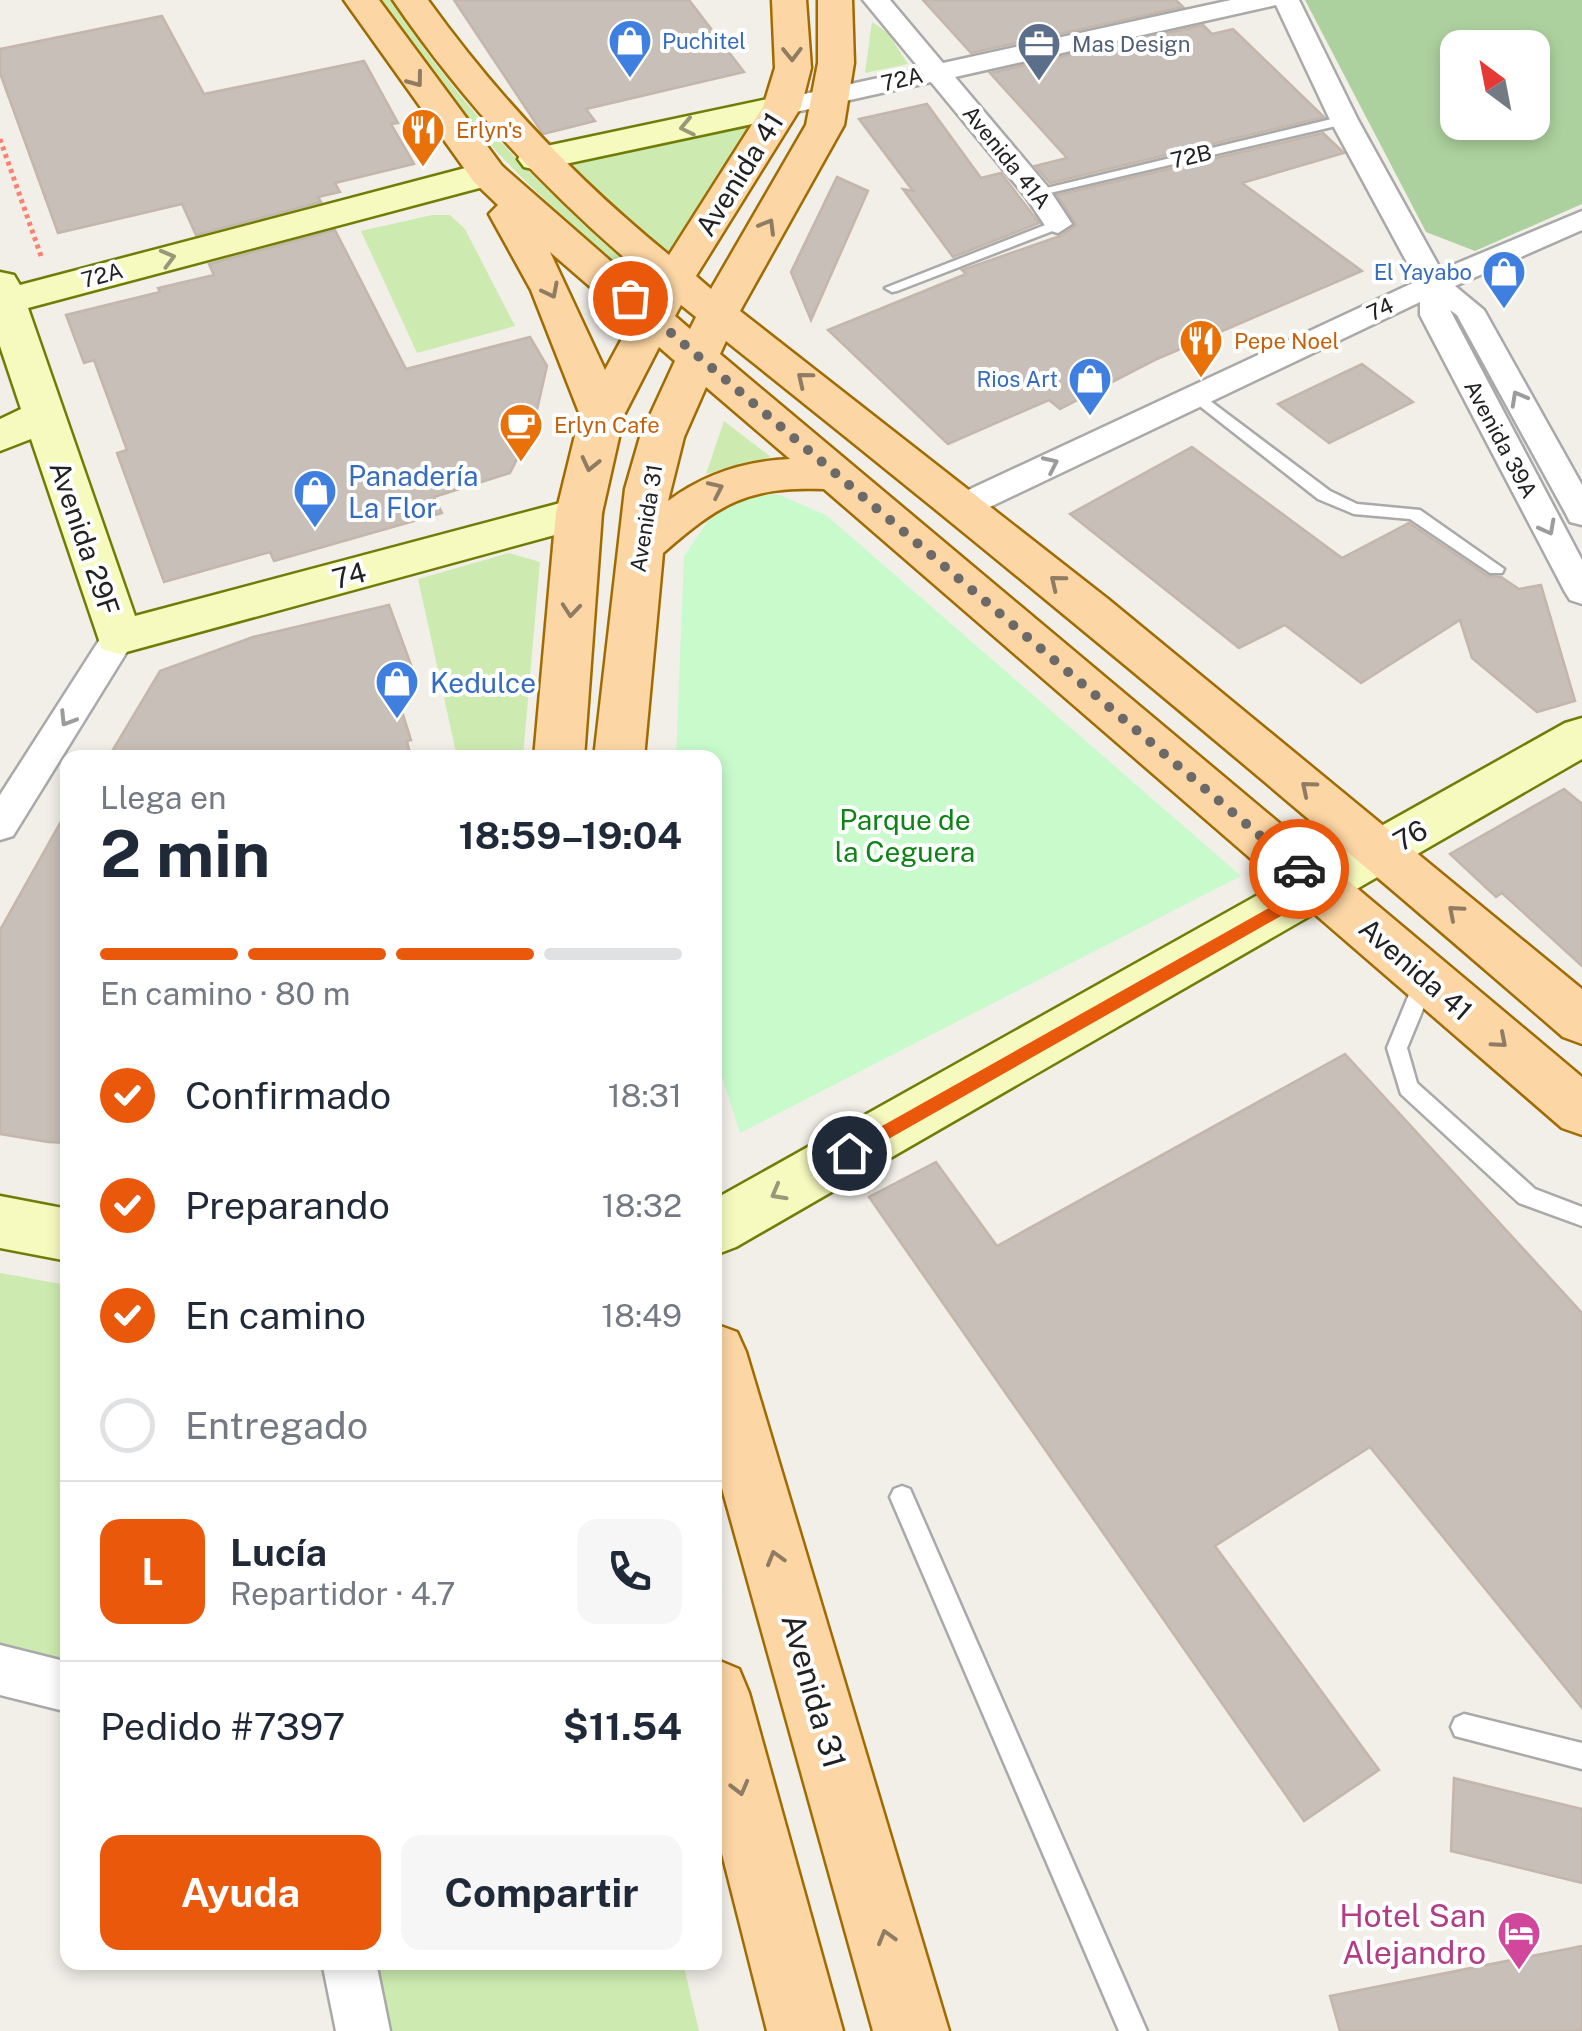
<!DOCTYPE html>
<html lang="es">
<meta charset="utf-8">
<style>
body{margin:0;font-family:"Public Sans",sans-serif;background:#f6f6f7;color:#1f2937;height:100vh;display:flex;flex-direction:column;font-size:38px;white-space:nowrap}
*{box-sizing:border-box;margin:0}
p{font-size:32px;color:#747a83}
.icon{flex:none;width:55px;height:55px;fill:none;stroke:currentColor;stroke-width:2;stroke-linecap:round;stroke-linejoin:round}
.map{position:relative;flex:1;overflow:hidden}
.panel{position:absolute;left:60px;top:750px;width:662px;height:1220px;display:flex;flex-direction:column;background:#fff;border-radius:20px;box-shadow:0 5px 15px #0003}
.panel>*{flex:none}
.needle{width:65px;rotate:328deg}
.controls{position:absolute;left:1440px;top:30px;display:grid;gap:20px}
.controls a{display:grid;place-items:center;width:110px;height:110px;border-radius:20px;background:#fff;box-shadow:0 5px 15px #0003;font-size:50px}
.pin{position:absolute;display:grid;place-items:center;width:85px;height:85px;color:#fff;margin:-42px;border:5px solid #fff;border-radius:50%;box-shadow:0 2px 10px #0007}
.courier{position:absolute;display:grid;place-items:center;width:100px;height:100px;margin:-50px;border:8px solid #ea580c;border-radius:50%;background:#fff;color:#222;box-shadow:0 2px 12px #0007}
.overview em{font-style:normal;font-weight:700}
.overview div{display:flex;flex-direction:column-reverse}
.overview{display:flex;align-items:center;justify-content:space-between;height:170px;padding:0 40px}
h1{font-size:65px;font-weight:700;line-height:75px}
.bar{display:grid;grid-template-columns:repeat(4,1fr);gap:15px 10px;align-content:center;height:120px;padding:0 40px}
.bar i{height:12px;border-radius:8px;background:#e0e1e3}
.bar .current{background:#ea580c}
.bar p{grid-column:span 4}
.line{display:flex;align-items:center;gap:25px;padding:0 40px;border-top:2px solid #e0e1e3}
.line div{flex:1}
.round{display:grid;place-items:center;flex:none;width:105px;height:105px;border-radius:20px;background:#f6f6f7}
ol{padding:0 40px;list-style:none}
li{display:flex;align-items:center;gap:30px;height:110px}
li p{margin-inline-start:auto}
li .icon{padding:10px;border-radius:50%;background:#ea580c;color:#fff;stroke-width:4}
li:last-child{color:#747a83}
li i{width:55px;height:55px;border:5px solid #e0e1e3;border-radius:50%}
.cta{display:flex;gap:20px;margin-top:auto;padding:20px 40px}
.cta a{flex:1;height:115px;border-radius:20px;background:#ea580c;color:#fff;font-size:40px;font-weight:700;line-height:115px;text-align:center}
.cta a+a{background:#f6f6f7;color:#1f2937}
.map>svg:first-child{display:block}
.grass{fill:#cdebb0}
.forest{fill:#add19e;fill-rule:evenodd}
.park{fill:#c8facc}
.building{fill:#c7bfb8;stroke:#c4b6ab;stroke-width:2.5}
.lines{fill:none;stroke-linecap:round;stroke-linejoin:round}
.lane-casing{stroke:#a9a9a9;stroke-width:5}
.street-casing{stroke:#a9a9a9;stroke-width:5}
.secondary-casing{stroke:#707d05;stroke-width:5}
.primary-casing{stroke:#a06b00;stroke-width:5}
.path{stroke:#fa8072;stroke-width:5;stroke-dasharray:4 4;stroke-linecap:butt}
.lane{fill:#fff;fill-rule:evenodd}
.street{fill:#fff;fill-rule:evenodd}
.secondary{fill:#f7fabf;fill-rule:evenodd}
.primary{fill:#fcd6a4;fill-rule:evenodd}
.oneway{stroke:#8f7c63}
.oneway2{stroke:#979978}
.oneway3{stroke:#9c9c9c}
.route{fill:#ea580c}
.done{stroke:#6b6a68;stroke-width:10;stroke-dasharray:0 18}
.labels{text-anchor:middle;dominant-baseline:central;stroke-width:8;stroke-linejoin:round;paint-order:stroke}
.far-shop-label{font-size:22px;fill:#366cbe;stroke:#fff;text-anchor:end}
.far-service-label{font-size:22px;fill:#4e5e75;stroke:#fff;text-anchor:start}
.far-street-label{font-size:22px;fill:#222;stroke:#fff}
.far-food-label{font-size:22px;fill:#c56008;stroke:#fff;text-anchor:start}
.street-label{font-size:28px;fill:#222;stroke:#fff}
.shop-label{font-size:28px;fill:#366cbe;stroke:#fff;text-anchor:start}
.park-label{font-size:28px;fill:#0c8416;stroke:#fff}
.near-street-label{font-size:32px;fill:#222;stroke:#fff}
.near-hotel-label{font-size:32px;fill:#b23c85;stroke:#fff;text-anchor:end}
</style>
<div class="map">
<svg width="1582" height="2031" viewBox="0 0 1582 2031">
<rect width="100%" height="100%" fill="#f2efe9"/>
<g class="grass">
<path d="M 381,0 L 391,0 C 466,116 545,194 653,279 L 647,288 C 540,201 454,120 381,0 Z"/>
<path d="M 872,22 L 887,32 L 908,64 L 865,73 Z"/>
<path d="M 782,107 L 676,276 L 537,159 Z"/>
<path d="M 432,215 L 450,215 L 465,229 L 515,326 L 417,353 L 361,231 Z"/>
<path d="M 724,421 L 771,457 L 706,474 Z"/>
<path d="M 509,553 L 540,562 L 523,757 L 457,757 L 418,579 Z"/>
<path d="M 0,1273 L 67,1285 L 67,1687 L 0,1670 Z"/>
<path d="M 349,1963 L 683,1963 L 699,2031 L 363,2031 Z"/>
</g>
<path class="forest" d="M 1305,0 L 1582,0 L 1582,204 L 1475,251 L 1426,232 ZM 1458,48 L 1532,48 L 1532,122 L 1458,122 Z"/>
<path class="park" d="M 777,494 L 826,515 L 1241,876 L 740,1133 L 715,1054 L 715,758 L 676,758 L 684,556 L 712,515 L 737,498 Z"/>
<g class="building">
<path d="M 454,0 L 689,0 L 744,72 L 586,109 L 595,121 L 543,134 Z"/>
<path d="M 923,0 L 1176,0 L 1183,7 L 971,53 Z"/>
<path d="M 162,16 L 204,94 L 364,61 L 398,123 L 391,124 L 414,164 L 335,183 L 340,192 L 318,197 L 321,202 L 196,235 L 182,204 L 58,233 L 0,73 L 0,49 Z"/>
<path d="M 1203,25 L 1212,34 L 1233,29 L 1324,117 L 1050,183 L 1035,166 L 1067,158 L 990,73 Z"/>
<path d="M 927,104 L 981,178 L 1001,173 L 1039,223 L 953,257 L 903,189 L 913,191 L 859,119 Z"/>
<path d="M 1323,133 L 1344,153 L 1242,183 L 1362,271 L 1157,359 L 1060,409 L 1049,400 L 948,444 L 828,330 L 966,274 L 962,270 L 1060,236 L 1076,225 L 1057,195 Z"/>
<path d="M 837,177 L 868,191 L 811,320 L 791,272 Z"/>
<path d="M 335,230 L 406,369 L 530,337 L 547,366 L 533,427 L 510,473 L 434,497 L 442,513 L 274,561 L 270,552 L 164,582 L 117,453 L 127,450 L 94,360 L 84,363 L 66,315 L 160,292 L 158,288 L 214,275 L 209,264 Z"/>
<path d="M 1362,364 L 1413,402 L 1329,443 L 1278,404 Z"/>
<path d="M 1192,447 L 1342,558 L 1409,523 L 1488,576 L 1501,577 L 1519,589 L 1541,585 L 1575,701 L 1537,712 L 1472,658 L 1460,620 L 1361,683 L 1285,625 L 1239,648 L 1070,514 Z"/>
<path d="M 389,605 L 417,681 L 394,686 L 411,740 L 407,741 L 411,758 L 108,758 L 160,671 L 253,637 Z"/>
<path d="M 1564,789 L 1582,804 L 1582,966 L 1502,893 L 1496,897 L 1450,854 Z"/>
<path d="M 68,809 L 68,1143 L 48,1142 L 0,1134 L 0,930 Z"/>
<path d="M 1345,1054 L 1582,1313 L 1582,1708 L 1370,1447 L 1215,1546 L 1379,1770 L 1304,1821 L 869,1197 L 936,1162 L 997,1246 Z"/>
<path d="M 1454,1778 L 1582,1809 L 1582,1883 L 1451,1851 Z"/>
<path d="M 1582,1946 L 1582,2031 L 1340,2031 L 1330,1996 Z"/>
</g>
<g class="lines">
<defs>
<g id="lane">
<path d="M 1344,116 L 1349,117 L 1349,123 L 1037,196 L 1030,192 Z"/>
<path d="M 1058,220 L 1065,224 L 1063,227 L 897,291 L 892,292 L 885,288 Z"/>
<path d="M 1197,391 L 1330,491 L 1357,504 L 1420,510 L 1504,569 L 1502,573 L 1490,573 L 1410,519 L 1354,514 L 1318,499 L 1192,400 L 1189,396 Z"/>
<path d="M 1425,972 L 1432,974 L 1435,980 L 1407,1048 L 1417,1083 L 1535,1189 L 1582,1207 L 1582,1226 L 1519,1203 L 1401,1094 L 1387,1048 L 1415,980 L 1418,974 Z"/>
<path d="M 902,1486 L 910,1489 L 1147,2031 L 1119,2031 L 890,1497 L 894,1489 Z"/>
<path d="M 1464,1714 L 1582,1743 L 1582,1769 L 1455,1736 L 1451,1727 L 1455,1718 Z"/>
</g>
<g id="street">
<path d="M 863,0 L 890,0 L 943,63 L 1231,0 L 1299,0 L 1358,120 L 1441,270 L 1582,211 L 1582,230 L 1455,286 L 1484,310 L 1582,485 L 1582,525 L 1570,522 L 1566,514 L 1457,315 L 1450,310 L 1582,560 L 1582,604 L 1570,600 L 1565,592 L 1420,315 L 1420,302 L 975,514 L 951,514 L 947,506 L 951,498 L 1417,281 L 1330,120 L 1276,5 L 955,77 L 1047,186 L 1072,224 L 1058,233 L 1048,230 L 1026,197 L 931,82 L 782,115 L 772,113 L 769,107 L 772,101 L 920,69 Z"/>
<path d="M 119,625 L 131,628 L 136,637 L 13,836 L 0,840 L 0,795 L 107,628 Z"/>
<path d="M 0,1645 L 68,1662 L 68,1712 L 0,1695 Z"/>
<path d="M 322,1962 L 376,1962 L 390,2031 L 336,2031 Z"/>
</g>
<g id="secondary">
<path d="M 782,96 L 795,99 L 801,107 L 795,115 L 537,170 L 524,167 L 518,159 L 524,151 L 537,148 Z"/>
<path d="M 488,162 L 502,166 L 507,174 L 502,182 L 28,308 L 135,616 L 579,498 L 595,502 L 602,513 L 595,524 L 119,654 L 102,649 L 31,439 L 0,451 L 0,419 L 21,409 L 0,346 L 0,272 L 14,275 L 20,285 Z"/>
<path d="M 1582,718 L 1582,759 L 736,1247 L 715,1255 L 715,1199 L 1565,723 Z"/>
<path d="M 0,1196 L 68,1209 L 68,1261 L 0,1248 Z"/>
</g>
<g id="primary">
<path d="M 344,0 L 379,0 L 502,166 L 647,293 L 653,282 C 553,199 466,107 393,0 L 428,0 C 497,96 577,180 669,255 L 763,107 L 775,68 L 772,0 L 806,0 L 811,68 L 801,107 L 696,276 L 711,289 L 806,125 L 818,63 L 818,0 L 852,0 L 854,63 L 844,125 L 740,311 L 1108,599 L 1582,989 L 1582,1044 L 1563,1037 C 1289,799 1010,567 726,341 L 720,354 L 1582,1077 L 1582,1135 L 1562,1128 L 824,489 C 748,486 719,504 663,553 L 644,758 L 594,758 L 625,489 L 640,437 L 675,361 L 659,347 L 624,415 L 602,513 L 584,758 L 534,758 L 556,513 L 580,415 L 531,290 L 489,214 L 498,205 L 474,182 ZM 550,252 L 631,322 L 605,370 ZM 681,305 L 696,317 L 690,329 L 675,316 ZM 706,387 L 790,459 C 745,461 704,474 668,501 L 684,437 Z"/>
<path d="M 715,1324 L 737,1332 L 746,1352 L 949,2031 L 873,2031 L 715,1463 Z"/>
<path d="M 715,1659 L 739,1669 L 749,1693 L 843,2031 L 767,2031 L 715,1826 Z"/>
</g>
</defs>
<use href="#lane" class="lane-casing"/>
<use href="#street" class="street-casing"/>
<use href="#secondary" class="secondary-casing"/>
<use href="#primary" class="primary-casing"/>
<path class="path" d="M 0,139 L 41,256"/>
<use href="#lane" class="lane"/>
<use href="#street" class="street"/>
<use href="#secondary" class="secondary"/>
<use href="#primary" class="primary"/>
</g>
<defs><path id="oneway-chevron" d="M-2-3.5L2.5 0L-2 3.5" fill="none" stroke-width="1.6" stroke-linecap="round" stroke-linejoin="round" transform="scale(2.5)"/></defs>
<g class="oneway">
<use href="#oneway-chevron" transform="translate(792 54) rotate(89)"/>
<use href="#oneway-chevron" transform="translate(416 80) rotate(53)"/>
<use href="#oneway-chevron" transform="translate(768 226) rotate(-59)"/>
<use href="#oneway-chevron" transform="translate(551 291) rotate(63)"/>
<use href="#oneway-chevron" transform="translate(804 379) rotate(-141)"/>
<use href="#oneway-chevron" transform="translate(590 464) rotate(103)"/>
<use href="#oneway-chevron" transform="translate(716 489) rotate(-25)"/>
<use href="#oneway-chevron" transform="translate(1057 582) rotate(-141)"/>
<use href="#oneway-chevron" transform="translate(571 610) rotate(95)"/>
<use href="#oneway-chevron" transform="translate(1308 788) rotate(-140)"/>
<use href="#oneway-chevron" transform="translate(1455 912) rotate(-139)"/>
<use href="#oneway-chevron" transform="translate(1500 1041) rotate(41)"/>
<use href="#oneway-chevron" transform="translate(775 1558) rotate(-106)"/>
<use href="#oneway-chevron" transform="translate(740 1788) rotate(75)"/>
<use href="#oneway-chevron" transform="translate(886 1937) rotate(-106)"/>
</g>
<g class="oneway2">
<use href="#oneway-chevron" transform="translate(687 127) rotate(168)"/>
<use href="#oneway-chevron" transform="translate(168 258) rotate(-15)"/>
<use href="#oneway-chevron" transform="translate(778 1193) rotate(151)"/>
</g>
<g class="oneway3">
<use href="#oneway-chevron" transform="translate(1518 398) rotate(-119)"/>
<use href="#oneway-chevron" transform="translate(1051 464) rotate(-25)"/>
<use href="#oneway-chevron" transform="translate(1548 528) rotate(62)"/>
<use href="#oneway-chevron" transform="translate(67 719) rotate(122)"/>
</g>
<path class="route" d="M 1294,865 L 1305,865 L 1325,882 L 1325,891 L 855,1158 L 843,1158 L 843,1148 L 1308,886 L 1294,873 Z"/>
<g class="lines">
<path class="done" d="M 630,298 L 1299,869"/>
</g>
<defs>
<symbol id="shop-pin" viewBox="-11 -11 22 30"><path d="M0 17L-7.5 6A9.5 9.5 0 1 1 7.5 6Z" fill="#3f7fe0" stroke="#fff"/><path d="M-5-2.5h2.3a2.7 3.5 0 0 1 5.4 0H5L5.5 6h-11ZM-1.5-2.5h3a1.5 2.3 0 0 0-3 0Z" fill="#fff"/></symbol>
<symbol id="office-pin" viewBox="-11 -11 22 30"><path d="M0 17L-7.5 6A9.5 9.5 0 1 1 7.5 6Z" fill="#5c6f8a" stroke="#fff"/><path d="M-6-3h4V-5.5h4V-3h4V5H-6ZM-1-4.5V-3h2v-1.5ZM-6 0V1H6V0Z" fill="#fff"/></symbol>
<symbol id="restaurant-pin" viewBox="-11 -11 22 30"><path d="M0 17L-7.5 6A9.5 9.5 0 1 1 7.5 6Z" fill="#e8710a" stroke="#fff"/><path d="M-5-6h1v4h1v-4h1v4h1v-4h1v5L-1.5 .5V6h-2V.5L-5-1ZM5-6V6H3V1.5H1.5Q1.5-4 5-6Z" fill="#fff"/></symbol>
<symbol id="cafe-pin" viewBox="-11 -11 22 30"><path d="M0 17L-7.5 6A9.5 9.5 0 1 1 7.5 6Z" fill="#e8710a" stroke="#fff"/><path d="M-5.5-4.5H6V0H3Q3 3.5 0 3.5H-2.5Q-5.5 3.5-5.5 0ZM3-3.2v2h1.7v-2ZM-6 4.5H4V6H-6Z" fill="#fff"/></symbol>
<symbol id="hotel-pin" viewBox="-11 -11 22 30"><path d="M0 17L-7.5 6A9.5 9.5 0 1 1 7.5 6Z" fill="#d1479c" stroke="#fff"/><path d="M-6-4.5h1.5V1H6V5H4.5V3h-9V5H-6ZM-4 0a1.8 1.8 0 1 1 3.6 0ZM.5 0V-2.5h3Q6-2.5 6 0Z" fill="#fff"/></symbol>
</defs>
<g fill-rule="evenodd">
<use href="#shop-pin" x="605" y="16" width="50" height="68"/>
<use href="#office-pin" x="1014" y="19" width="50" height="68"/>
<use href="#restaurant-pin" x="398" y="105" width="50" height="68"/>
<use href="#shop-pin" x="1479" y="247" width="50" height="68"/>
<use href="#restaurant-pin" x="1176" y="316" width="50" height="68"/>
<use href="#shop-pin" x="1065" y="354" width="50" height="68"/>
<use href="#cafe-pin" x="496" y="400" width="50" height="68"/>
<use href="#shop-pin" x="290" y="466" width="50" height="68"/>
<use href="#shop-pin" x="372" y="657" width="50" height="68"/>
<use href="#hotel-pin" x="1494" y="1908" width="50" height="68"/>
</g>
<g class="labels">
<g class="far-shop-label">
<text x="662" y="41" text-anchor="start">Puchitel</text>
<text x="1472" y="272">El Yayabo</text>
<text x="1058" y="379">Rios Art</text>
</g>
<g class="far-service-label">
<text x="1072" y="44">Mas Design</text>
</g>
<g class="far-street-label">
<text transform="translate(902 79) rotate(-13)">72A</text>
<text transform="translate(1191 156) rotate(-13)">72B</text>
<text transform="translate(1007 157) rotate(51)">Avenida 41A</text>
<text transform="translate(102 275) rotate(-15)">72A</text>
<text transform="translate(1380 309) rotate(-25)">74</text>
<text transform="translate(1501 439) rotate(62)">Avenida 39A</text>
<text transform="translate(646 518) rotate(-81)">Avenida 31</text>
</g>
<g class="far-food-label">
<text x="456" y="130">Erlyn's</text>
<text x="1234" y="341">Pepe Noel</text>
<text x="554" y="425">Erlyn Cafe</text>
</g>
<g class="street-label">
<text transform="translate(739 174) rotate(-58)">Avenida 41</text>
<text transform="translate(85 538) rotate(71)">Avenida 29F</text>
<text transform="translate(349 575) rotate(-15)">74</text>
<text transform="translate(1410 835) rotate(-30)">76</text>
<text transform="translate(1416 969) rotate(41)">Avenida 41</text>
</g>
<g class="shop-label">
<text x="348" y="475">Panadería<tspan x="348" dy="32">La Flor</tspan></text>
<text x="430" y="682">Kedulce</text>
</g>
<g class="park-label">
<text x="905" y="819">Parque de<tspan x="905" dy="32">la Ceguera</tspan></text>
</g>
<g class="near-street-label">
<text transform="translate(814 1691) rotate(74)">Avenida 31</text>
</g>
<g class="near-hotel-label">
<text x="1486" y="1915">Hotel San<tspan x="1486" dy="37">Alejandro</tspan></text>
</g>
</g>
</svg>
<div class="controls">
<a><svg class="needle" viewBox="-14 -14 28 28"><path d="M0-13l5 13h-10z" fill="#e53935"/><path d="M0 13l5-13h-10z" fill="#747a83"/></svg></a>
</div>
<div class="pin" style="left:630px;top:298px;background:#ea580c"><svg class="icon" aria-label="bag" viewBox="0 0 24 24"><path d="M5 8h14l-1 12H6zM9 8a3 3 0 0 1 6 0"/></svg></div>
<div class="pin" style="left:849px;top:1153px;background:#1f2937"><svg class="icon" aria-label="home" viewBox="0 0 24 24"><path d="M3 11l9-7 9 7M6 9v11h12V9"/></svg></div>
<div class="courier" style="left:1299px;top:869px"><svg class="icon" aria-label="car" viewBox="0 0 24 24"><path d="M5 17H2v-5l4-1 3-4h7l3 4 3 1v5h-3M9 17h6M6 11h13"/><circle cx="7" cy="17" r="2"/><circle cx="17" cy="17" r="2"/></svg></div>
<section class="panel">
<div class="overview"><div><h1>2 min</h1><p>Llega en</p></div><em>18:59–19:04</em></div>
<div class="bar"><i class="current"></i><i class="current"></i><i class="current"></i><i></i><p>En camino · 80 m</p></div>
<ol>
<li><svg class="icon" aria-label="check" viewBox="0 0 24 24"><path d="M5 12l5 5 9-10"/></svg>Confirmado<p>18:31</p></li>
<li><svg class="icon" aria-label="check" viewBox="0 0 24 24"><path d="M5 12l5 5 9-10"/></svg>Preparando<p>18:32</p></li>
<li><svg class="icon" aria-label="check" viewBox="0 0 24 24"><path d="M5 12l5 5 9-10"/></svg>En camino<p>18:49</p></li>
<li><i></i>Entregado</li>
</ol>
<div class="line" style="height:180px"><b class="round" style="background:#ea580c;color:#fff">L</b><div><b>Lucía</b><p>Repartidor · 4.7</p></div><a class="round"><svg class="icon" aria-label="phone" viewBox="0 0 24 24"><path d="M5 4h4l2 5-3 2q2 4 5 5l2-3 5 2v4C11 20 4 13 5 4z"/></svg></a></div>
<div class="line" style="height:130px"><div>Pedido #7397</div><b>$11.54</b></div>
<div class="cta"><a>Ayuda</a><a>Compartir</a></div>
</section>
</div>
